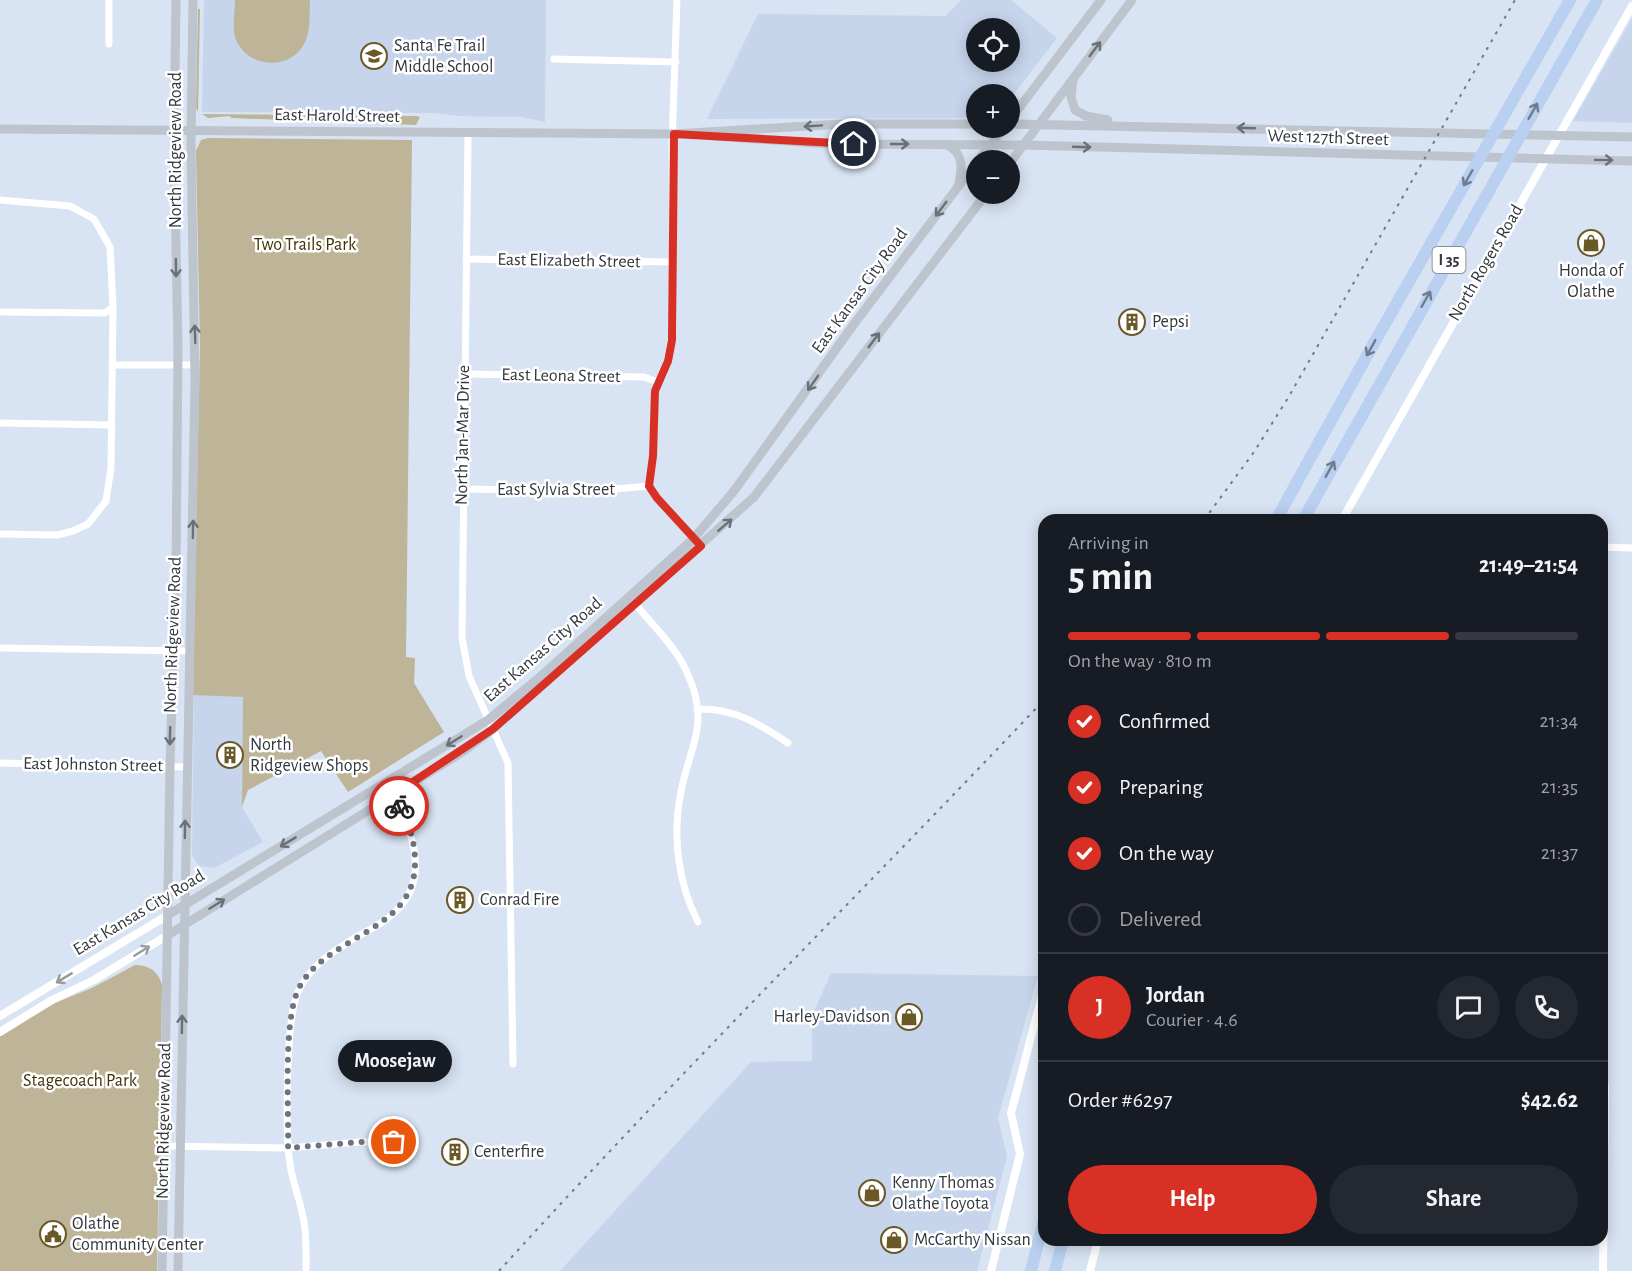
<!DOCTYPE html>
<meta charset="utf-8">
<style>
body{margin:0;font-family:"Alegreya Sans",sans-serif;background:#242831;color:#f1f3f6;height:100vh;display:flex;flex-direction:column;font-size:22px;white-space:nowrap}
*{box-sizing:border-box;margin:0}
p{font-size:20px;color:#9ea1a6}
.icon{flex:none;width:33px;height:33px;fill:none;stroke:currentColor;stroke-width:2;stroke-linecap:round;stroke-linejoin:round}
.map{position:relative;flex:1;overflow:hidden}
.side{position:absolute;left:1038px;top:514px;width:570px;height:732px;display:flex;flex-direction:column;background:#171b24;border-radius:18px;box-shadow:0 3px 15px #0003}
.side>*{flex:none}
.tools{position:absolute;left:966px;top:18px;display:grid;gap:12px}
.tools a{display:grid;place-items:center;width:54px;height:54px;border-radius:50%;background:#171b24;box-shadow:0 3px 15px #0003;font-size:30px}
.pin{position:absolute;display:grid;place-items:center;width:51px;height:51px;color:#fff;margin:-26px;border:3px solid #fff;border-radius:50%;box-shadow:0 2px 6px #0007}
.courier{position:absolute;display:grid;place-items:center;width:60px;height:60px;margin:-30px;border:4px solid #d93025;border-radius:50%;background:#fff;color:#222;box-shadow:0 2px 8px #0007}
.bubble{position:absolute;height:42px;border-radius:21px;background:#171b24;box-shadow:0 3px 15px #0003;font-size:20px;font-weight:700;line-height:42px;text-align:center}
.overview em{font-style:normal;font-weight:700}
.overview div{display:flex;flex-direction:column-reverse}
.overview{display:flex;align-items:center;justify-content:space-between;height:102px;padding:0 30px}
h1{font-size:39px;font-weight:700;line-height:45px}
.bar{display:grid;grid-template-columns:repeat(4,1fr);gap:9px 6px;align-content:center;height:72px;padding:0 30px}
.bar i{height:8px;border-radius:4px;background:#363941}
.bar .selected{background:#d93025}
.bar p{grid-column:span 4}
.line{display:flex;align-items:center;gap:15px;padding:0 30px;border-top:2px solid #363941}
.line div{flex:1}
.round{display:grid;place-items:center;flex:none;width:63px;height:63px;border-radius:32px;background:#242831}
ol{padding:0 30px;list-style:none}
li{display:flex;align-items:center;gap:18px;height:66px}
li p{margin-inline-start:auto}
li .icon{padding:6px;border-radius:50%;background:#d93025;color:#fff;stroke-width:4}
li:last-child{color:#9ea1a6}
li i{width:33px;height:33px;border:3px solid #363941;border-radius:50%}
.primary-button{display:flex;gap:12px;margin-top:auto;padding:12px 30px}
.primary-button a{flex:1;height:69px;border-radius:36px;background:#d93025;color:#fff;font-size:24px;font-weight:700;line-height:69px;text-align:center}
.primary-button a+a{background:#242831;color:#f1f3f6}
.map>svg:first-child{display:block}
.built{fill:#c6d5eb;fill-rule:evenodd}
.green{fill:#beb497}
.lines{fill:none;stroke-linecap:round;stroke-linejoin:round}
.minor{stroke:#fff;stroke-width:7}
.tertiary{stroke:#fff;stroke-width:8}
.secondary{stroke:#bdc4cd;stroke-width:9}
.motorway{stroke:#b9d0f1;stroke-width:12}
.rail{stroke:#737a84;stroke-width:2;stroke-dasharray:3 6;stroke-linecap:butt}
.oneway{stroke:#6a7077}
.oneway2{stroke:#6f7c8f}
.oneway3{stroke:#999c9e}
.done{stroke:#6d747d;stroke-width:6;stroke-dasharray:0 10.8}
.route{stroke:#d93025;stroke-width:8}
.labels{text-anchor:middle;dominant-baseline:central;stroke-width:5;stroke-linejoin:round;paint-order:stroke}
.shield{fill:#fff;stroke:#707478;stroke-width:1.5}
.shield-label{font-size:16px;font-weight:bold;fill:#33383e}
.poi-label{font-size:18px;fill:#33383e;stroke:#fff;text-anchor:start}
.street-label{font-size:18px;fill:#33383e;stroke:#fff}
.park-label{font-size:18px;fill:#413305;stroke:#fff}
</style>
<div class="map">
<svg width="1632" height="1271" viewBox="0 0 1632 1271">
<rect width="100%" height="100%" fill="#d8e3f3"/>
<g class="built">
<path d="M 204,0 L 546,0 L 545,122 L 522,117 L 458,116 L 434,113 L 202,112 Z"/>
<path d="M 961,0 L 1011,0 L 1057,38 L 1010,99 L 1010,94 L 976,94 L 976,118 L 707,119 L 758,14 L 946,16 ZM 1010,28 L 1010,62 L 976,62 L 976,28 Z"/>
<path d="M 1632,19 L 1632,123 L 1573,121 Z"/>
<path d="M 194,695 L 244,696 L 242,807 L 263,842 L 214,868 L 199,866 L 192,855 Z"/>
<path d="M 831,973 L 1038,976 L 998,1118 L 1007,1157 L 977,1271 L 560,1271 L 751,1062 L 812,1061 L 812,1016 Z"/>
</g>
<g class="green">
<path d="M 235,0 L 310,0 C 309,16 312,36 300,50 C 283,70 249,66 237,42 C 231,31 235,12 235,0 Z"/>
<path d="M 198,9 L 200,9 L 198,112 L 196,107 Z"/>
<path d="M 202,114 L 416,116 L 420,117 L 416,125 L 232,118 L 229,116 L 208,118 Z"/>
<path d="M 208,138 L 412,140 L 406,657 L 415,658 L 414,683 L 444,732 L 348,792 L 321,751 L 248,790 L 242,807 L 243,697 L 192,695 L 200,346 L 196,151 L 201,140 Z"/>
<path d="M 135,965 C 149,965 158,971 162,985 L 157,1271 L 0,1271 L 0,1036 L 50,1005 L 92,988 Z"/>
</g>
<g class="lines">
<g class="minor">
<path d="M 677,0 L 672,145 L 673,330 L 667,361 L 655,391 L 653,456 L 649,486 L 657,498 L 697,541"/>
<path d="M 109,44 L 109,0"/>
<path d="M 554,59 L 676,62"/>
<path d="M 468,135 L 462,638 L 469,676 L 508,763 L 513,1064"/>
<path d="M 0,200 L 70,206 L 94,219 L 110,247 L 113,307 L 111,468 L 106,501 L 88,524 L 73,531 L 57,535 L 0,534"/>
<path d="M 466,259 L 672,262"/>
<path d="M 0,312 L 105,313 L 113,307"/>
<path d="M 113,365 L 195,365"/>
<path d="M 464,374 L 644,377 L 658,382"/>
<path d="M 0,423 L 112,425"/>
<path d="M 463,489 L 592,491 L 649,486"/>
<path d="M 1602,547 L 1632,548"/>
<path d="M 632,600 C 651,624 678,648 689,677 C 710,727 689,747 681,792 C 672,836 678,883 698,922"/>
<path d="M 0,648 L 188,651"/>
<path d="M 697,709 C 734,708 758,723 788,743"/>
<path d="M 0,763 L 186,767"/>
<path d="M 163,1146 L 288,1148 L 360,1142 L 410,1142"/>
<path d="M 306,1271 C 306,1253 307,1234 303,1217 C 300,1199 292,1181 290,1164 C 285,1133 286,1017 298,992 C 309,967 331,953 353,939 C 367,931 383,924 395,912 C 435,875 408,821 386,783"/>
</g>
<g class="tertiary">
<path d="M 1342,520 L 1632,6"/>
<path d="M 0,1016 L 168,915"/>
<path d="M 0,1032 L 52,1000 L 94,980 L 168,935"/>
<path d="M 1602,1063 L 1605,1088 L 1603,1271"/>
<path d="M 991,1271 L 1020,1154 L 1011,1113 L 1044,988"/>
<path d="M 1090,1271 L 1098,1240"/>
</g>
<g class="secondary">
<path d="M 1073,80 L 1071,97 L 1075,110 L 1086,116 L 1108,120"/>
<path d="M 1010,120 L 1101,0"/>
<path d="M 1010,124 L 1632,137"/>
<path d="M 0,129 L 674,134 L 841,124 L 976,124"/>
<path d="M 715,136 L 831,144 L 1023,145 L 1632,161"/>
<path d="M 947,145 C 964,153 962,168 959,184"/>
<path d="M 978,160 L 1004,128"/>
<path d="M 1010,163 L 1132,0"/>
<path d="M 168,915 L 488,720 L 540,677 L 694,538 L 734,491 L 854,324 L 976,163"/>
<path d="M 168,935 L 464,751 L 493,729 L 754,497 L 986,194"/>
<path d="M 162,1271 L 170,766 L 176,572 L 178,347 L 174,144 L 176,0"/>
<path d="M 178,1271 L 195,381 L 191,143 L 193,0"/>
</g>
<g class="motorway">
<path d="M 1276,520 L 1374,343 L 1570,0"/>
<path d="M 1303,520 L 1597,0"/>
<path d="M 1031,1271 L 1044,1220"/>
<path d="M 1055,1271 L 1063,1240"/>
</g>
<g class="rail">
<path d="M 1204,520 L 1254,452 L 1288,398 L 1515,0"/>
<path d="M 499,1271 C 676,1076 863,891 1044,700"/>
</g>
</g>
<defs><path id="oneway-shaft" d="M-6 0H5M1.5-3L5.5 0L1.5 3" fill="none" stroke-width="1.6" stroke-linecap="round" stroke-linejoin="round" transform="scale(1.5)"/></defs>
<g class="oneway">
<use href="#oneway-shaft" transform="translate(1095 49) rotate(-53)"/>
<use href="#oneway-shaft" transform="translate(813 126) rotate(176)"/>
<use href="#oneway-shaft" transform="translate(1246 128) rotate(-178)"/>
<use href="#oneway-shaft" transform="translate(900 144)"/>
<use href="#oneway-shaft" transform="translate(1082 147) rotate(2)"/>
<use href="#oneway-shaft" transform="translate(1604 160) rotate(1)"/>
<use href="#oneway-shaft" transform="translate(941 209) rotate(127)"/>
<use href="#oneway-shaft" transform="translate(176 268) rotate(89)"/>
<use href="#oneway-shaft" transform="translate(195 334) rotate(-92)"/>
<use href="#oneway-shaft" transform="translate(874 340) rotate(-53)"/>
<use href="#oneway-shaft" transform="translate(813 383) rotate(125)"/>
<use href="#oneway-shaft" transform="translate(725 525) rotate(-41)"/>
<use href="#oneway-shaft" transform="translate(193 529) rotate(-89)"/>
<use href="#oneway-shaft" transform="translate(170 736) rotate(91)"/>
<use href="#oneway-shaft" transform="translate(454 741) rotate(148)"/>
<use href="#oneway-shaft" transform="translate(185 829) rotate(-89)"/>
<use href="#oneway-shaft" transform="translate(288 842) rotate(149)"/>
<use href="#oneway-shaft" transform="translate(217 904) rotate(-32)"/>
<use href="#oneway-shaft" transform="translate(182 1024) rotate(-89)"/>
</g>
<g class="oneway2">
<use href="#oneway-shaft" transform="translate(1533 111) rotate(-60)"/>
<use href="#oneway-shaft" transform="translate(1468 178) rotate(120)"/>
<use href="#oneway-shaft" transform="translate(1426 299) rotate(-60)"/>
<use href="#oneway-shaft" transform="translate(1371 348) rotate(119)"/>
<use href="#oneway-shaft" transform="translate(1330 469) rotate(-61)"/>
</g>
<g class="oneway3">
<use href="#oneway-shaft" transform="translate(142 951) rotate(-32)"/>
<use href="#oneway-shaft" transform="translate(64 978) rotate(149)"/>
</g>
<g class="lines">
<path class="done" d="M 394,1142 L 360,1142 L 288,1148 C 289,1109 283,1023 298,990 C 325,934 416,933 415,862 C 415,841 409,823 399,806"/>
<path class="route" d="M 399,806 L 393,795 L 493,729 L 701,546 L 657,498 L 649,486 L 653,456 L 655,391 L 668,361 L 672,340 L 674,134 L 854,144"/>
</g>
<defs>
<symbol id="school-ring" viewBox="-11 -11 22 22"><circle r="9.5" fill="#fff" stroke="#6a5826" stroke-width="1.5"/><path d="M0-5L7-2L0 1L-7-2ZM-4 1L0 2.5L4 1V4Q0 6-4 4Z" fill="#6a5826"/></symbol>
<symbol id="shop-ring" viewBox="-11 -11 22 22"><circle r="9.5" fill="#fff" stroke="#6a5826" stroke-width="1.5"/><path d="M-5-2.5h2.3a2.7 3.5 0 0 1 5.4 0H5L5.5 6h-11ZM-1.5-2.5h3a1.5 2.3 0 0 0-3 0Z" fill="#6a5826"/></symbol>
<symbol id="building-ring" viewBox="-11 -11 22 22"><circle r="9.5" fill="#fff" stroke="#6a5826" stroke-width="1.5"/><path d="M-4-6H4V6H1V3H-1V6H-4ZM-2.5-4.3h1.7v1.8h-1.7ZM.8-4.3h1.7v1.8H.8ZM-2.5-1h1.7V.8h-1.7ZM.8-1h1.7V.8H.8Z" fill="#6a5826"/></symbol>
<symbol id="civic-ring" viewBox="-11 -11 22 22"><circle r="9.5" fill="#fff" stroke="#6a5826" stroke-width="1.5"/><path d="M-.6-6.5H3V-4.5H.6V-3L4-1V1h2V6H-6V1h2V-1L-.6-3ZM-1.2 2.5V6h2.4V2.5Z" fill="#6a5826"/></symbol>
</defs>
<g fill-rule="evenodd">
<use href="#school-ring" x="359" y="41" width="30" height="30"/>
<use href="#shop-ring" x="1576" y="228" width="30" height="30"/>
<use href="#building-ring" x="1117" y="307" width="30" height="30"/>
<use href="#building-ring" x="215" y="740" width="30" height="30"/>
<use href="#building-ring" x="445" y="885" width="30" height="30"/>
<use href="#shop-ring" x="894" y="1002" width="30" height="30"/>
<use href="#building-ring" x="440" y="1137" width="30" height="30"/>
<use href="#shop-ring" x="857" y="1178" width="30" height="30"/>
<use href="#civic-ring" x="38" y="1219" width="30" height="30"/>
<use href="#shop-ring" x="879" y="1225" width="30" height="30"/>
</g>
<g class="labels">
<rect class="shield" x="1432.5" y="247" width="33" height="26" rx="4.5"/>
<g class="shield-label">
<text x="1449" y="260">I 35</text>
</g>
<g class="poi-label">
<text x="394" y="46">Santa Fe Trail<tspan x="394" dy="21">Middle School</tspan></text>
<text x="1591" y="271" text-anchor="middle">Honda of<tspan x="1591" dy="21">Olathe</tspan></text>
<text x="1152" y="322">Pepsi</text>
<text x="250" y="745">North<tspan x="250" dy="21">Ridgeview Shops</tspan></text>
<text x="480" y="900">Conrad Fire</text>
<text x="890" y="1017" text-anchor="end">Harley-Davidson</text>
<text x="474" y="1152">Centerfire</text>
<text x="892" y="1183">Kenny Thomas<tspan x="892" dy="21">Olathe Toyota</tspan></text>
<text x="72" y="1224">Olathe<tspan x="72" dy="21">Community Center</tspan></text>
<text x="914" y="1240">McCarthy Nissan</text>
</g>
<g class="street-label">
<text transform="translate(337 116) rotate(1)">East Harold Street</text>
<text transform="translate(1328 138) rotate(2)">West 127th Street</text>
<text transform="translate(176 150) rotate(-90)">North Ridgeview Road</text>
<text transform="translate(569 261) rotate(1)">East Elizabeth Street</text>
<text transform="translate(1486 263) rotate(-60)">North Rogers Road</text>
<text transform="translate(860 291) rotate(-54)">East Kansas City Road</text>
<text transform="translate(561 376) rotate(1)">East Leona Street</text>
<text transform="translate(463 435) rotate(-89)">North Jan-Mar Drive</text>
<text x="556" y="490">East Sylvia Street</text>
<text transform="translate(173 635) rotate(-88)">North Ridgeview Road</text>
<text transform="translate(543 650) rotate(-41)">East Kansas City Road</text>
<text transform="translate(93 765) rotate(1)">East Johnston Street</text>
<text transform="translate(139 913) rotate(-31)">East Kansas City Road</text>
<text transform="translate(164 1121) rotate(-89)">North Ridgeview Road</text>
</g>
<g class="park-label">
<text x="305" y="245">Two Trails Park</text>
<text x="80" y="1081">Stagecoach Park</text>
</g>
</g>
</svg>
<div class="tools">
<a><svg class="icon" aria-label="locate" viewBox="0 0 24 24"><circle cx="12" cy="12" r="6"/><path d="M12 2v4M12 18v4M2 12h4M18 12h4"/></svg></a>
<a>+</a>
<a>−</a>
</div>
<div class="pin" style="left:394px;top:1142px;background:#ea580c"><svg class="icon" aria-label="bag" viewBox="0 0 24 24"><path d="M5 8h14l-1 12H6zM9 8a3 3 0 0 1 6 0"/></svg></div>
<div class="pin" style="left:854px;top:144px;background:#1f2937"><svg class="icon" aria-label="home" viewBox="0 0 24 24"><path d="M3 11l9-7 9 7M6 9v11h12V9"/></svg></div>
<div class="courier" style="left:399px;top:806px"><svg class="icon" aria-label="bike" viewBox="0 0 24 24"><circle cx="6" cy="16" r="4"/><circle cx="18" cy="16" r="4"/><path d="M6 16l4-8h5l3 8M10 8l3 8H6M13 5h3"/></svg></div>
<div class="bubble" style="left:338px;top:1040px;width:114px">Moosejaw</div>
<section class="side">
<div class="overview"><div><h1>5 min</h1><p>Arriving in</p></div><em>21:49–21:54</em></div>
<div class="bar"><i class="selected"></i><i class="selected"></i><i class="selected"></i><i></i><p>On the way · 810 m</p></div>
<ol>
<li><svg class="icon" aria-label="check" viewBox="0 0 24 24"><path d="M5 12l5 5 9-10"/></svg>Confirmed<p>21:34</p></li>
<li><svg class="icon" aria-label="check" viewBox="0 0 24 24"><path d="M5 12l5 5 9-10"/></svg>Preparing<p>21:35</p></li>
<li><svg class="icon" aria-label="check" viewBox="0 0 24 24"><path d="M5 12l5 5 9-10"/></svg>On the way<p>21:37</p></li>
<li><i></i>Delivered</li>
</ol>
<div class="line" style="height:108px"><b class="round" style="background:#d93025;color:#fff">J</b><div><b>Jordan</b><p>Courier · 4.6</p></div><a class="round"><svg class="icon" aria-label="chat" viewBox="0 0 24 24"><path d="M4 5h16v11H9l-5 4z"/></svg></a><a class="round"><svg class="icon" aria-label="phone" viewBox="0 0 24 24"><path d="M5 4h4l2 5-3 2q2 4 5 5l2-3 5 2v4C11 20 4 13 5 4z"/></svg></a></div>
<div class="line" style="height:78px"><div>Order #6297</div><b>$42.62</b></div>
<div class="primary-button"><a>Help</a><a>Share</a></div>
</section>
</div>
